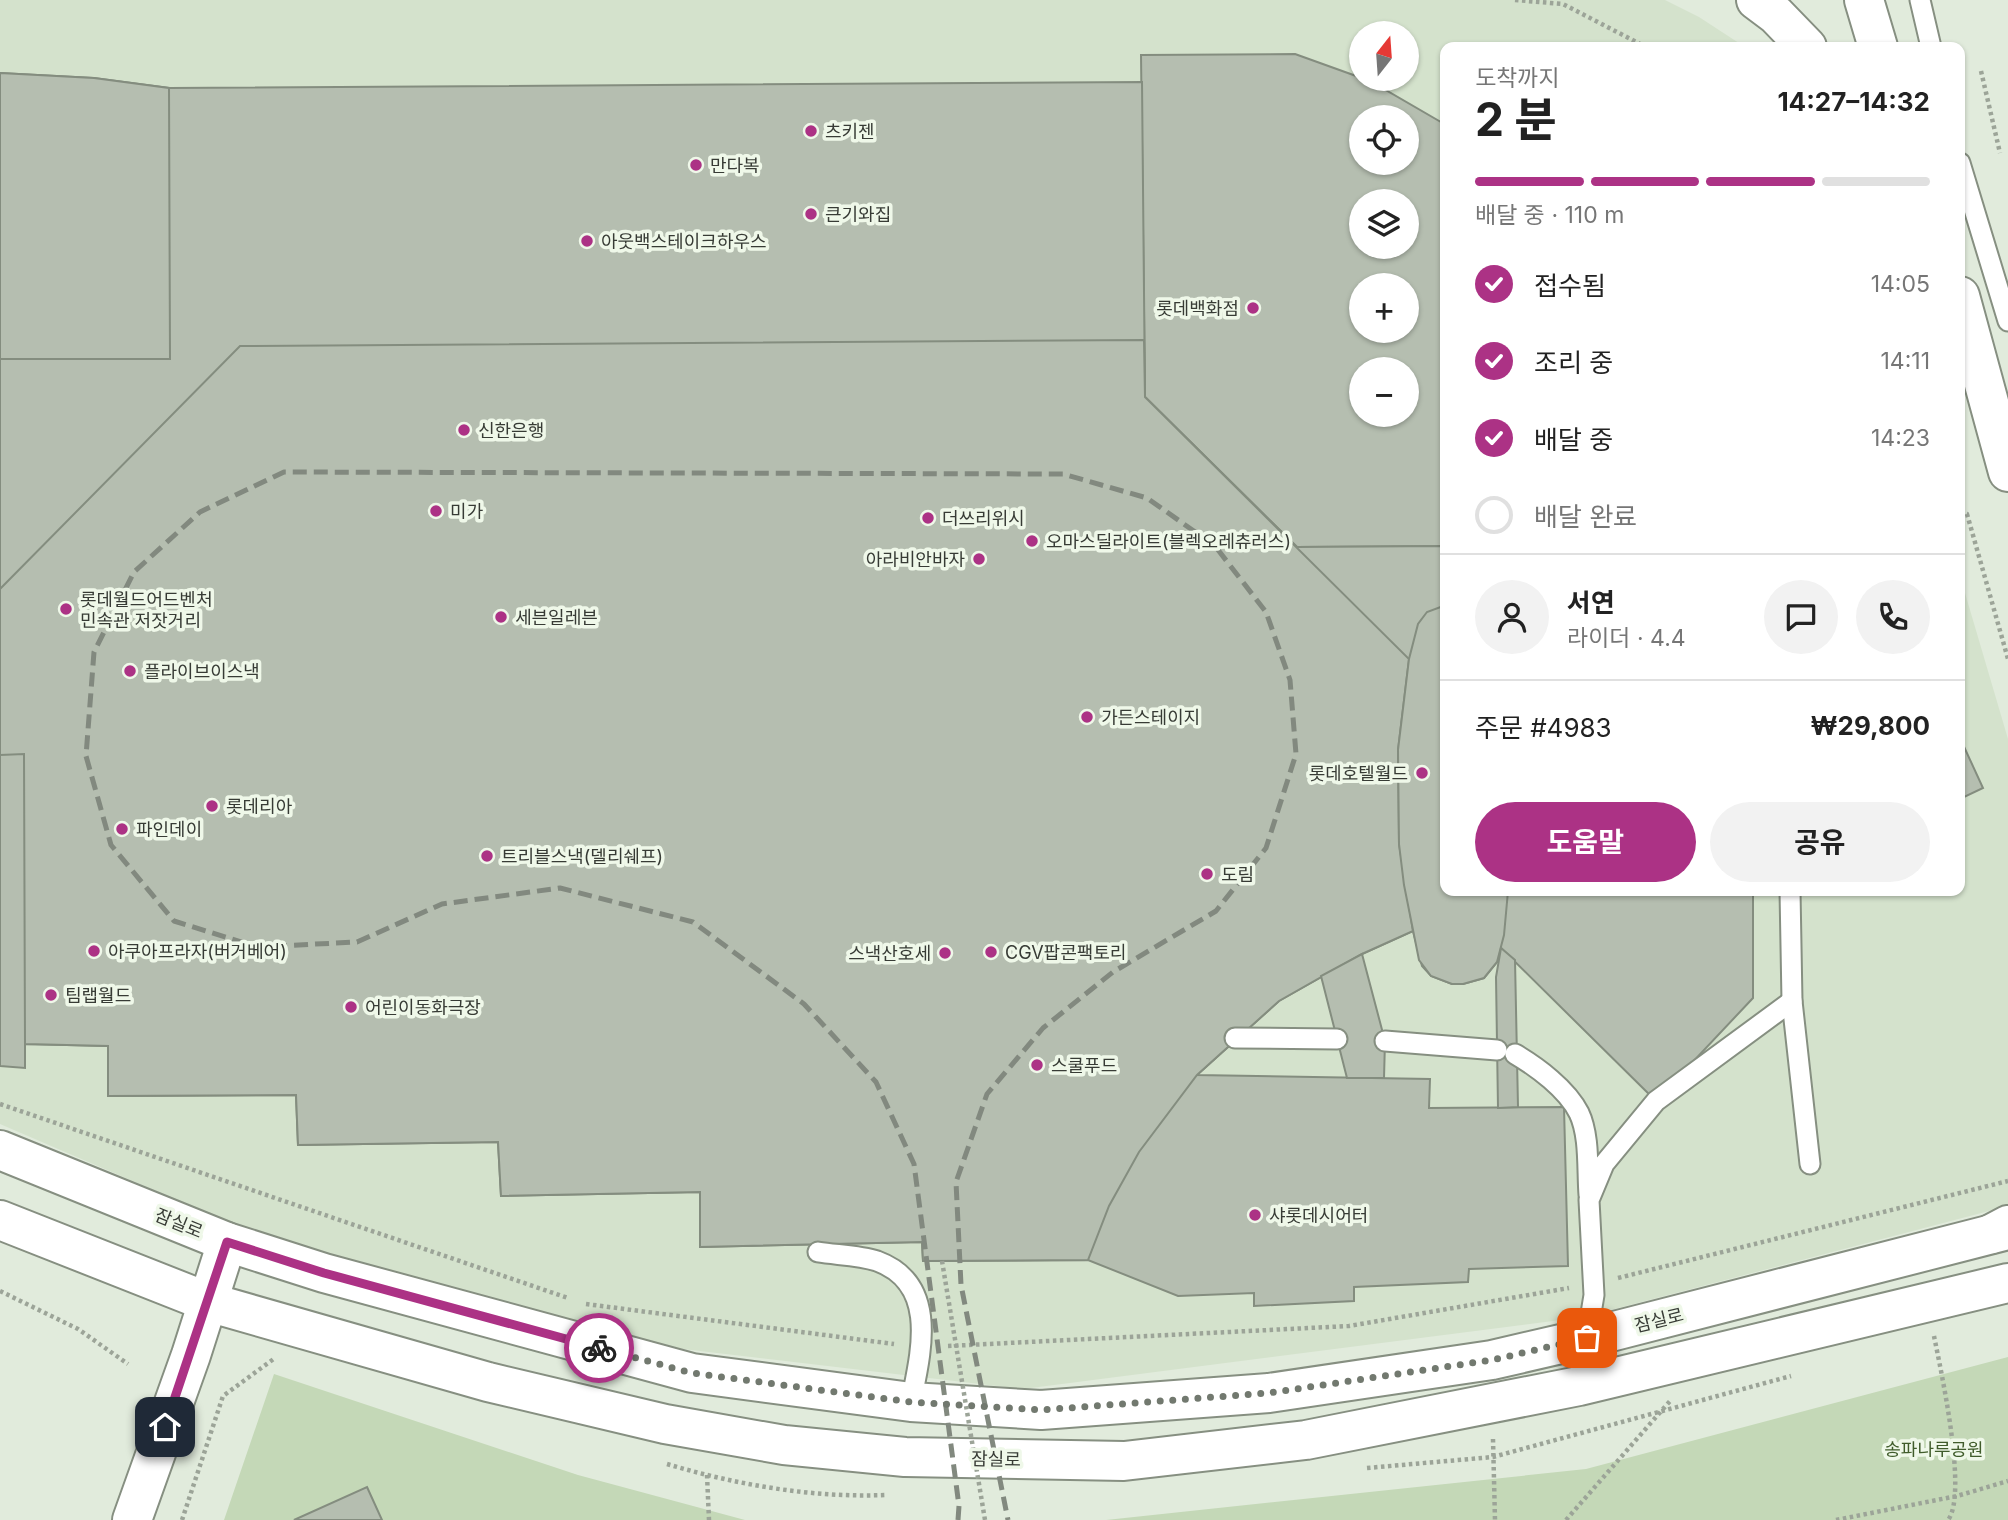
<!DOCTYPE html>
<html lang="ko">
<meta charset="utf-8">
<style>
body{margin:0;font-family:Inter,"Noto Sans KR",sans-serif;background:#f2f2f2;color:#222;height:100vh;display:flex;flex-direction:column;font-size:26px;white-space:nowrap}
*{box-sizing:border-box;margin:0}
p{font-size:23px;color:#767676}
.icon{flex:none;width:38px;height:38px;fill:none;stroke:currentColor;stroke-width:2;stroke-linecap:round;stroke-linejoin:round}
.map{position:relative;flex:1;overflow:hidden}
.details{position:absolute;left:1440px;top:42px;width:525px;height:854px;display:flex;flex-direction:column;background:#fff;border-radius:14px;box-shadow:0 2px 5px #0004}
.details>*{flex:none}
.needle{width:46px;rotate:17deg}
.fabs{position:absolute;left:1349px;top:21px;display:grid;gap:14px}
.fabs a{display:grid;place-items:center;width:70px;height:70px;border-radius:50%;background:#fff;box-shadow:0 2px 5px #0004;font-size:35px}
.pin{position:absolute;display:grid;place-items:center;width:60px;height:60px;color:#fff;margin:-30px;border-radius:14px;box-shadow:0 4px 10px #0006}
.courier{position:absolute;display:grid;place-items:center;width:70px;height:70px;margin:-35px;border:5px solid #ac3285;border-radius:50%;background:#fff;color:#222;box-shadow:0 2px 9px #0007}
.headline em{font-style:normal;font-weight:700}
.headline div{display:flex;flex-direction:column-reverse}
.headline{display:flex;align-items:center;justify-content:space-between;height:119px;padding:0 35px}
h1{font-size:46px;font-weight:700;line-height:52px}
.bar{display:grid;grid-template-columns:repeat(4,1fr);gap:10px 7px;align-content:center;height:84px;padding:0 35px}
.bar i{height:9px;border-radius:5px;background:#e0e0e0}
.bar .current{background:#ac3285}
.bar p{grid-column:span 4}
.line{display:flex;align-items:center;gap:18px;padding:0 35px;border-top:2px solid #e0e0e0}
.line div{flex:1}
.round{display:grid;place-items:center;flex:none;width:74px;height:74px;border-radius:37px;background:#f2f2f2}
ol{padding:0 35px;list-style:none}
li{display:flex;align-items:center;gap:21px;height:77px}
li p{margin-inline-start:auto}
li .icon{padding:7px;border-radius:50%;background:#ac3285;color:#fff;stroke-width:4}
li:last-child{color:#767676}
li i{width:38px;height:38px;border:4px solid #e0e0e0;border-radius:50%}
.primary-button{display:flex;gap:14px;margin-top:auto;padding:14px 35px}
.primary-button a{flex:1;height:80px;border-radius:42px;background:#ac3285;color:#fff;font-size:28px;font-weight:700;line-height:80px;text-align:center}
.primary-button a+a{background:#f2f2f2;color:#222}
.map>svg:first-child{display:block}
.built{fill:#d4e2cc;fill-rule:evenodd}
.green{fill:#c4d8b7}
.building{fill:#b5beb0;stroke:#848d7f;stroke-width:2;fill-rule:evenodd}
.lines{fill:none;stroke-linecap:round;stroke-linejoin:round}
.lane-casing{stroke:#868f81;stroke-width:23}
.secondary-casing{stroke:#868f81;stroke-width:42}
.primary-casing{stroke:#868f81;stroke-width:42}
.path{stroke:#9ca498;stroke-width:4.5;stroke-dasharray:3.5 3.5;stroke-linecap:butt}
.lane{stroke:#fff;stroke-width:19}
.secondary{stroke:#fff;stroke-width:38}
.primary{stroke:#fff;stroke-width:38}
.rail{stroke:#82897f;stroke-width:5;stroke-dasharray:14 7;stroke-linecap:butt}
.path-bridge{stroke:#9ca498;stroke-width:4.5;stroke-dasharray:3.5 3.5;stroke-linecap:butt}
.done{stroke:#72796f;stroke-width:7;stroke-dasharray:0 12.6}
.route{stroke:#ac3285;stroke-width:9}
.poi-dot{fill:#ac3285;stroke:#eff8e9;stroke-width:2.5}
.labels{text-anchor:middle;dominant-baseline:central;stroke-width:7;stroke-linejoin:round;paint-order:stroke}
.poi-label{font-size:18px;fill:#373b35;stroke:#eff8e9;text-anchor:start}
.street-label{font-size:18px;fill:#373b35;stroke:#eff8e9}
.park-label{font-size:18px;fill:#405c2b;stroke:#eff8e9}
</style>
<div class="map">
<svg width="2008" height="1520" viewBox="0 0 2008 1520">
<rect width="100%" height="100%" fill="#e1ebdc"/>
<path class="built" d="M 0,0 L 1665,0 L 1699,17 L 1745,47 L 1446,47 L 1446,891 L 1960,891 L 1960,576 L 2008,739 L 2008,1206 L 1584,1317 L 1023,1389 L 572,1336 L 284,1246 L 0,1124 ZM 1362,33 L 1407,33 L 1407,79 L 1362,79 ZM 1362,117 L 1407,117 L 1407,163 L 1362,163 ZM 1362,201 L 1407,201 L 1407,247 L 1362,247 ZM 1362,285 L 1407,285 L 1407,331 L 1362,331 ZM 1362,369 L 1407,369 L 1407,415 L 1362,415 Z"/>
<g class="green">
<path d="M 2008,1357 L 2008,1520 L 1106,1520 L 1586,1469 Z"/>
<path d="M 274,1374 L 578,1475 L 745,1520 L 224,1520 Z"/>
</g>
<g class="building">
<path d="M 1295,54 L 1370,81 L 1446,125 L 1446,546 L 1297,547 L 1145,397 L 1141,55 ZM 1362,117 L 1407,117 L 1407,163 L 1362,163 ZM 1362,201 L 1407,201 L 1407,247 L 1362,247 ZM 1362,285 L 1407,285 L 1407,331 L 1362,331 ZM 1362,369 L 1407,369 L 1407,415 L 1362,415 Z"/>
<path d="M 0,73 L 94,78 L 169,88 L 1142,82 L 1145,397 L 1297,547 L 1446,546 L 1446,891 L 1753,891 L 1753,998 L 1656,1101 L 1501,948 L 1497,962 L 1484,978 L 1463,984 L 1452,984 L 1431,976 L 1422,966 L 1413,931 L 1362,954 L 1279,1001 L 1197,1075 L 1430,1079 L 1429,1108 L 1564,1107 L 1568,1266 L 1469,1269 L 1468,1282 L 1354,1287 L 1354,1301 L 1254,1306 L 1254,1293 L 1178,1296 L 1088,1260 L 923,1261 L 922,1242 L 700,1247 L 700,1192 L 501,1196 L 498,1142 L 298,1145 L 296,1095 L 108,1096 L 108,1046 L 25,1044 L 25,1068 L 0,1066 Z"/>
<path d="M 0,73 L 94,78 L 169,88 L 170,359 L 0,359 Z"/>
<path d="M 1144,340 L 1145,397 L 1409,659 L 1398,750 L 1399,844 L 1413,931 L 1362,954 L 1279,1001 L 1197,1075 L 1139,1152 L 1109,1206 L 1088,1260 L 923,1261 L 922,1242 L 700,1247 L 700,1192 L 501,1196 L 498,1142 L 298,1145 L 296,1095 L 108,1096 L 108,1046 L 25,1044 L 24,754 L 0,755 L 0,589 L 240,346 Z"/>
<path d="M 1446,605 L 1446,891 L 1508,891 L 1504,935 L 1497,962 L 1484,978 L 1463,984 L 1452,984 L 1431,976 L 1419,960 L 1404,885 L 1399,844 L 1398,750 L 1409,659 L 1418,624 L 1427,612 Z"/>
<path d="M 1960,738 L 1983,788 L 1960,799 Z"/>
<path d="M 1501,948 L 1515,960 L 1518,1107 L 1498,1108 L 1496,977 Z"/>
<path d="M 1362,954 L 1385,1041 L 1384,1078 L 1347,1078 L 1321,976 Z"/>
<path d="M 367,1487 L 382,1520 L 294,1520 Z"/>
</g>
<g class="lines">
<defs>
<g id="lane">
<path d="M 1920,0 L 1931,47"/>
<path d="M 1960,163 L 2008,321"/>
<path d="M 1790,891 L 1792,1001 L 1810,1164"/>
<path d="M 1235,1038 L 1337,1039"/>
<path d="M 1385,1041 L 1497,1050"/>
<path d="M 1515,1054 C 1537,1067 1567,1089 1579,1113 C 1590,1136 1587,1170 1589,1195"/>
<path d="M 818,1252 C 836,1255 859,1255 877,1261 C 939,1284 921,1352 911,1402"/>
<path d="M 1587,1338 L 1594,1295 L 1589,1200 L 1604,1164 L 1656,1101 L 1792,1001"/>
</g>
<g id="secondary">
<path d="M 0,1150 L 227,1242 L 324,1273 L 692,1373 L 911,1402 L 1041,1410 L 1269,1393 L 1492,1360 L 1587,1338 L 2008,1230"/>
<path d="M 0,1220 L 208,1302 L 488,1382 L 665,1424 L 784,1445 L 905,1457 L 1124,1461 L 1306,1440 L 1579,1386 L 2008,1283"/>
<path d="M 132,1520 L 191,1355 L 227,1242"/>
</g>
<g id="primary">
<path d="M 1756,0 L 1776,15 L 1807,47"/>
<path d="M 1864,0 L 1878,47"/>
<path d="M 1960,296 L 2008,472"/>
<path d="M 1991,1234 L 2008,1225"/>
</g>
</defs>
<use href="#lane" class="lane-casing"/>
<use href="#secondary" class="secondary-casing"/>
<use href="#primary" class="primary-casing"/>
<g class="path">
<path d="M 1515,0 L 1563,4 L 1646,47"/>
<path d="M 1981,71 L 2000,153"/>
<path d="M 1960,512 L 1967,514 L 2008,659"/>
<path d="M 0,1104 L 568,1298"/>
<path d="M 1618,1278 L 2008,1181"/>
<path d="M 0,1291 L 78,1329 L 128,1364"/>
<path d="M 586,1304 L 894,1344"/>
<path d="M 1934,1336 C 1941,1371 1968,1494 1948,1520"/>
<path d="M 948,1346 L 1349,1326 L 1569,1288"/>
<path d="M 1493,1439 L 1495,1520"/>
<path d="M 667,1464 C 737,1485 813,1498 886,1495"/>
<path d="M 1367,1468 L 1493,1457 L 1791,1376"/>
<path d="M 707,1475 L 709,1520"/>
<path d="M 182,1520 L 223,1396 L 275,1358"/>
<path d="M 1566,1520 L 1670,1401"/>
<path d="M 1836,1520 L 1957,1496 L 2008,1481"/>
</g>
<use href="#lane" class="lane"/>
<use href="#secondary" class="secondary"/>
<use href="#primary" class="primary"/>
<path class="rail" d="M 958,1520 L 959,1506 L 914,1164 L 876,1082 L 804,1004 L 693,922 L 560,888 L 442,904 L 357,942 L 257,947 L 174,921 L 111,845 L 86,756 L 94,652 L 134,572 L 200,512 L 284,472 L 1063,474 L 1147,498 L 1215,546 L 1266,612 L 1290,680 L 1296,754 L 1266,848 L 1216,911 L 1113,972 L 1043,1028 L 987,1094 L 956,1182 L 961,1285 L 1008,1520"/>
<path class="path-bridge" d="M 942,1261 L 985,1520"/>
</g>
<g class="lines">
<path class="done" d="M 599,1348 L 692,1373 L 911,1402 L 1041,1410 L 1269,1393 L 1492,1360 L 1587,1338"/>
<path class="route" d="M 165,1427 L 227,1242 L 324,1273 L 599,1348"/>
</g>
<g class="poi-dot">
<circle cx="811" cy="131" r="7"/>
<circle cx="696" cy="165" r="7"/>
<circle cx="811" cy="214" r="7"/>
<circle cx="587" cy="241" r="7"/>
<circle cx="1253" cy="308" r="7"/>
<circle cx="464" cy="430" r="7"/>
<circle cx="436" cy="511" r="7"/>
<circle cx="928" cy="518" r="7"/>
<circle cx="1032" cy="541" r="7"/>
<circle cx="979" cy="559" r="7"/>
<circle cx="66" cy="609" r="7"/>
<circle cx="501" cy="617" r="7"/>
<circle cx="130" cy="671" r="7"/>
<circle cx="1087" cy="717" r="7"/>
<circle cx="1422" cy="773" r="7"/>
<circle cx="212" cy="806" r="7"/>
<circle cx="122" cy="829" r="7"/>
<circle cx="487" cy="856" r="7"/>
<circle cx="1207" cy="874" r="7"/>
<circle cx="94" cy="951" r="7"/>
<circle cx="991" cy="952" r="7"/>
<circle cx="945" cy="953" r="7"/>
<circle cx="51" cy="995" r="7"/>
<circle cx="351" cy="1007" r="7"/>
<circle cx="1037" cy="1065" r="7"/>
<circle cx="1255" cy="1215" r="7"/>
</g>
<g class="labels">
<g class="poi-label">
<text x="825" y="131">츠키젠</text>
<text x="710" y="165">만다복</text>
<text x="825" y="214">큰기와집</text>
<text x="601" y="241">아웃백스테이크하우스</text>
<text x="1239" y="308" text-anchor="end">롯데백화점</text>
<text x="478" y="430">신한은행</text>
<text x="450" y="511">미가</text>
<text x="942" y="518">더쓰리위시</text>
<text x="1046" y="541">오마스딜라이트(블렉오레츄러스)</text>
<text x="965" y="559" text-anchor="end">아라비안바자</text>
<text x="80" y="599">롯데월드어드벤처<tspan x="80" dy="21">민속관 저잣거리</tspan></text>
<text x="515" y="617">세븐일레븐</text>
<text x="144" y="671">플라이브이스낵</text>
<text x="1101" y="717">가든스테이지</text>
<text x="1408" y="773" text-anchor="end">롯데호텔월드</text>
<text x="226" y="806">롯데리아</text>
<text x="136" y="829">파인데이</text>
<text x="501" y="856">트리블스낵(델리쉐프)</text>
<text x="1221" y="874">도림</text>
<text x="108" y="951">아쿠아프라자(버거베어)</text>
<text x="1005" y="952">CGV팝콘팩토리</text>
<text x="931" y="953" text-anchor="end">스낵산호세</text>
<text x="65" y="995">팀랩월드</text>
<text x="365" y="1007">어린이동화극장</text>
<text x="1051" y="1065">스쿨푸드</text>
<text x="1269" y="1215">샤롯데시어터</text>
</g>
<g class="street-label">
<text transform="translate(179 1223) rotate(22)">잠실로</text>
<text transform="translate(1659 1320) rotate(-14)">잠실로</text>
<text transform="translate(996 1459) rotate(1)">잠실로</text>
</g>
<g class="park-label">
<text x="1934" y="1449">송파나루공원</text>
</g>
</g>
</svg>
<div class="fabs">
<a><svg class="needle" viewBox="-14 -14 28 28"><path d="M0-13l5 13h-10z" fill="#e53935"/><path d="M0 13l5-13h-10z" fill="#767676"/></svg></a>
<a><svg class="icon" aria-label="locate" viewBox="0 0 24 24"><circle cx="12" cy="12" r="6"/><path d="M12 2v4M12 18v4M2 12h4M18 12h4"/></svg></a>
<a><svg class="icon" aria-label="layers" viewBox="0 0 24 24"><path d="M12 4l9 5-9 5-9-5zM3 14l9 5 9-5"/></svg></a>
<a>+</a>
<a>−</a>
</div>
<div class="pin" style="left:1587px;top:1338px;background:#ea580c"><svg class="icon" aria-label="bag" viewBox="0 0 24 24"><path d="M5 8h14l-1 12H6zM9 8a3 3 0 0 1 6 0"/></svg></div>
<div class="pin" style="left:165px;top:1427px;background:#1f2937"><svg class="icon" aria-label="home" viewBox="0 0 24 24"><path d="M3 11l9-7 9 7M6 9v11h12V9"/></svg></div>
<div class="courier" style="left:599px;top:1348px"><svg class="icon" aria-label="bike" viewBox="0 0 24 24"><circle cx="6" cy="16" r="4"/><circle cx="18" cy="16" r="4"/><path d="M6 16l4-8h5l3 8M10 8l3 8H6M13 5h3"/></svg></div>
<section class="details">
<div class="headline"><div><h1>2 분</h1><p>도착까지</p></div><em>14:27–14:32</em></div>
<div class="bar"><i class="current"></i><i class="current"></i><i class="current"></i><i></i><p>배달 중 · 110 m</p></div>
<ol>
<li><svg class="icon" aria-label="check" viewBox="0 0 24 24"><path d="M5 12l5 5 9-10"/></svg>접수됨<p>14:05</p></li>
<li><svg class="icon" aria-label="check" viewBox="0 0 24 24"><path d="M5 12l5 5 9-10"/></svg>조리 중<p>14:11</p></li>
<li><svg class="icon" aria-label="check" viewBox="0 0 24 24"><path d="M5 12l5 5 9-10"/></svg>배달 중<p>14:23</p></li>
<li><i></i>배달 완료</li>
</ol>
<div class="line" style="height:126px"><a class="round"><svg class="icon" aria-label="person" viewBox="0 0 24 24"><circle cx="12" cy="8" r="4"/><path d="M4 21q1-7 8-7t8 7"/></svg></a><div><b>서연</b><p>라이더 · 4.4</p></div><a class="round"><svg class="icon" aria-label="chat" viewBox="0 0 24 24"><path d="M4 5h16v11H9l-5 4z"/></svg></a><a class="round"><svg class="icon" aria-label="phone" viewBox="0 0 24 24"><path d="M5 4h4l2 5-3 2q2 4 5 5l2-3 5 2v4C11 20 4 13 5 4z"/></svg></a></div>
<div class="line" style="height:91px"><div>주문 #4983</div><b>₩29,800</b></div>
<div class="primary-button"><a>도움말</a><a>공유</a></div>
</section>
</div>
